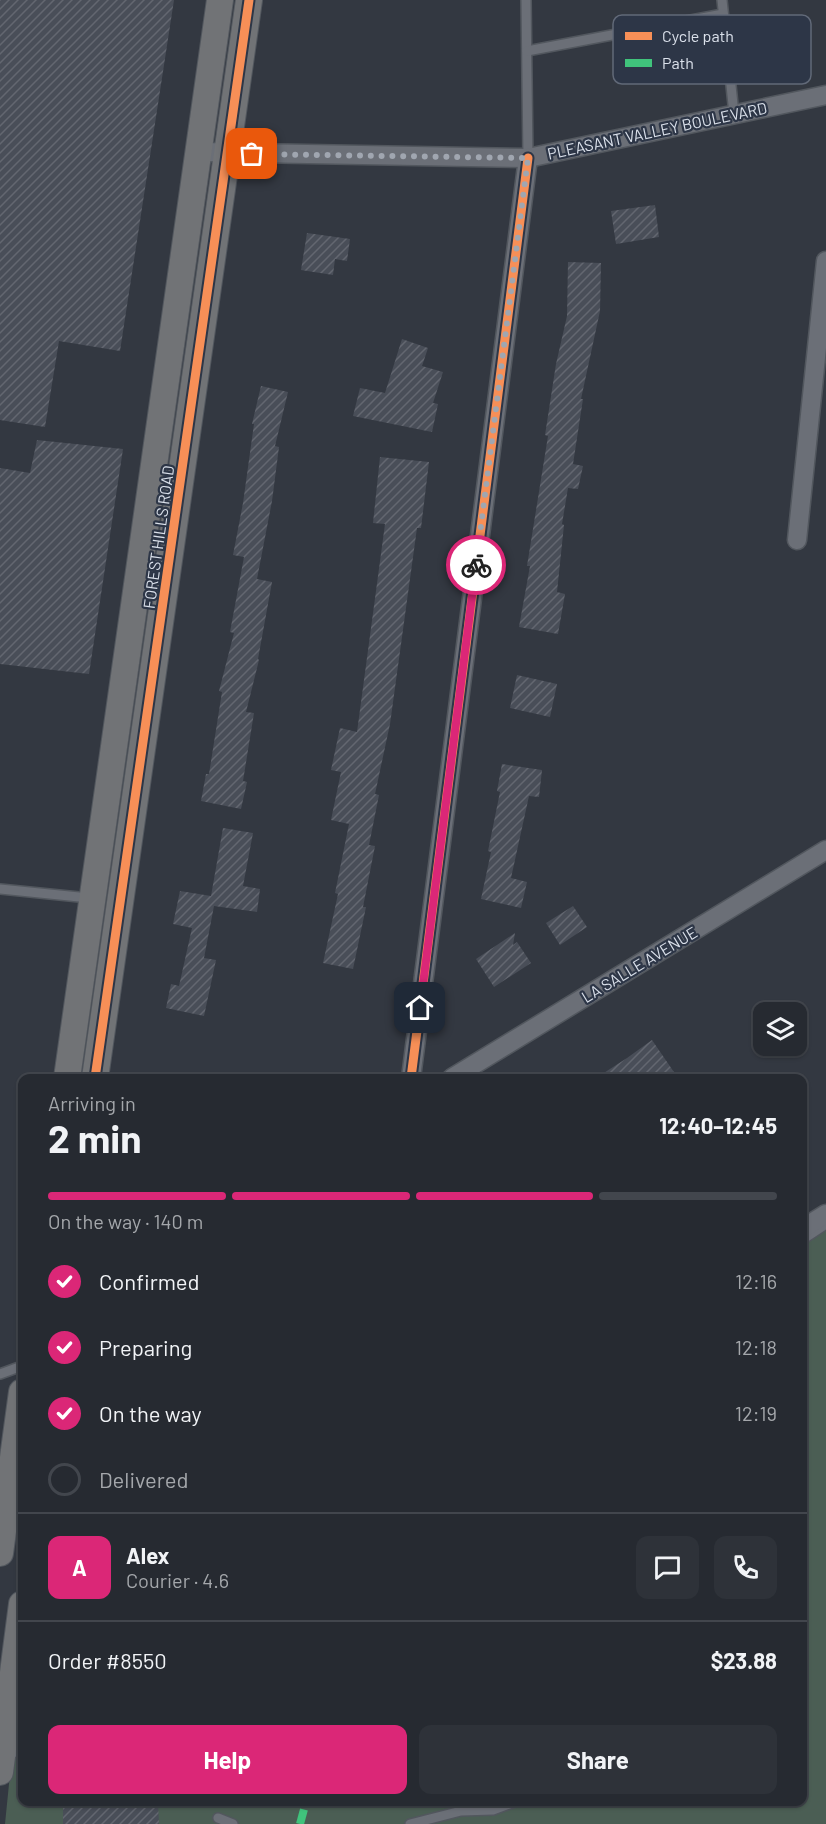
<!DOCTYPE html>
<meta charset="utf-8">
<style>
body{margin:0;font-family:Barlow,sans-serif;background:#2e3239;color:#f1f3f6;height:100vh;display:flex;flex-direction:column;font-size:22px;white-space:nowrap}
*{box-sizing:border-box;margin:0}
p{font-size:20px;color:#a4a7ab}
.icon{flex:none;width:33px;height:33px;fill:none;stroke:currentColor;stroke-width:2;stroke-linecap:round;stroke-linejoin:round}
.map{position:relative;flex:1;overflow:hidden}
.details{position:absolute;left:18px;top:1074px;width:789px;height:732px;display:flex;flex-direction:column;background:#262a31;border-radius:12px;box-shadow:0 2px 4px #0004,0 0 0 2px #42464d}
.details>*{flex:none}
.controls{position:absolute;left:753px;top:1002px;display:grid;gap:12px}
.controls a{display:grid;place-items:center;width:54px;height:54px;border-radius:12px;background:#262a31;box-shadow:0 2px 4px #0004,0 0 0 2px #42464d;font-size:30px}
.pin{position:absolute;display:grid;place-items:center;width:51px;height:51px;color:#fff;margin:-26px;border-radius:12px;box-shadow:0 3px 9px #0006}
.courier{position:absolute;display:grid;place-items:center;width:60px;height:60px;margin:-30px;border:4px solid #db2777;border-radius:50%;background:#fff;color:#222;box-shadow:0 2px 8px #0007}
.overview em{font-style:normal;font-weight:700}
.overview div{display:flex;flex-direction:column-reverse}
.overview{display:flex;align-items:center;justify-content:space-between;height:102px;padding:0 30px}
h1{font-size:39px;font-weight:700;line-height:45px}
.bar{display:grid;grid-template-columns:repeat(4,1fr);gap:9px 6px;align-content:center;height:72px;padding:0 30px}
.bar i{height:8px;border-radius:4px;background:#42464d}
.bar .active{background:#db2777}
.bar p{grid-column:span 4}
.line{display:flex;align-items:center;gap:15px;padding:0 30px;border-top:2px solid #42464d}
.line div{flex:1}
.round{display:grid;place-items:center;flex:none;width:63px;height:63px;border-radius:12px;background:#2e3239}
ol{padding:0 30px;list-style:none}
li{display:flex;align-items:center;gap:18px;height:66px}
li p{margin-inline-start:auto}
li .icon{padding:6px;border-radius:50%;background:#db2777;color:#fff;stroke-width:4}
li:last-child{color:#a4a7ab}
li i{width:33px;height:33px;border:3px solid #42464d;border-radius:50%}
.button{display:flex;gap:12px;margin-top:auto;padding:12px 30px}
.button a{flex:1;height:69px;border-radius:12px;background:#db2777;color:#fff;font-size:24px;font-weight:700;line-height:69px;text-align:center}
.button a+a{background:#2e3239;color:#f1f3f6}
.map>svg:first-child{display:block}
.grass{fill:#4b5e54}
.building{fill:url(#building-hatch)}
.lines{fill:none;stroke-linecap:round;stroke-linejoin:round}
.lane-casing{stroke:#52575e;stroke-width:12}
.street-casing{stroke:#52575e;stroke-width:21}
.secondary-casing{stroke:#52575e;stroke-width:28}
.lane{stroke:#6b6f77;stroke-width:9}
.street{stroke:#6b6f77;stroke-width:18}
.secondary{stroke:#717376;stroke-width:26}
.quiet{stroke:#40c37c;stroke-width:8;stroke-dasharray:15 8;stroke-linecap:butt}
.cycleway-casing{stroke:#2d3647;stroke-width:13}
.cycleway{stroke:#f78f57;stroke-width:9}
.done{stroke:#a0a6b0;stroke-width:6;stroke-dasharray:0 10.8}
.route{stroke:#db2777;stroke-width:8}
.labels{text-anchor:middle;dominant-baseline:central;stroke-width:4.5;stroke-linejoin:round;paint-order:stroke}
.street-label{font-size:16px;fill:#dbe1eb;stroke:#2d3647}
.key{fill:#2d3647;stroke:#616978;stroke-width:1.5}
.key-label{font-size:16px;fill:#dbe1eb}
</style>
<div class="map">
<svg width="826" height="1824" viewBox="0 0 826 1824">
<defs>
<pattern id="building-hatch" width="6" height="6" patternUnits="userSpaceOnUse" patternTransform="scale(1.5)"><rect width="6" height="6" fill="#494e58"/><path d="M-1 1l2-2M0 6l6-6M5 7l2-2" fill="none" stroke="#636770"/></pattern>
</defs>
<rect width="100%" height="100%" fill="#333841"/>
<path class="grass" d="M 826,1215 L 826,1824 L 5,1824 L 12,1754 L 22,1747 L 22,1802 L 802,1802 L 802,1231 Z"/>
<g class="building">
<path d="M 0,0 L 174,0 L 120,351 L 59,341 L 45,427 L 0,420 Z"/>
<path d="M 655,205 L 659,237 L 616,244 L 611,211 Z"/>
<path d="M 307,233 L 350,239 L 347,261 L 335,259 L 333,275 L 301,270 Z"/>
<path d="M 568,262 L 601,263 L 600,311 L 581,399 L 583,399 L 573,464 L 583,466 L 578,489 L 568,488 L 562,524 L 564,525 L 557,592 L 565,594 L 558,634 L 519,627 L 530,566 L 527,566 L 548,436 L 545,435 L 556,364 L 567,316 Z"/>
<path d="M 402,339 L 428,348 L 422,366 L 443,372 L 433,403 L 438,404 L 432,432 L 353,416 L 360,388 L 385,393 Z"/>
<path d="M 261,386 L 288,392 L 275,446 L 279,447 L 272,501 L 257,579 L 272,582 L 258,659 L 259,660 L 246,712 L 254,713 L 243,781 L 247,782 L 241,809 L 201,801 L 206,774 L 209,774 L 222,692 L 219,691 L 234,633 L 230,632 L 244,557 L 233,555 L 243,503 L 254,424 L 252,424 Z"/>
<path d="M 37,440 L 123,449 L 89,674 L 0,664 L 0,468 L 30,473 Z"/>
<path d="M 380,457 L 429,462 L 421,528 L 417,528 L 390,724 L 375,794 L 379,795 L 369,845 L 375,846 L 363,907 L 366,907 L 353,969 L 323,963 L 338,894 L 335,893 L 349,824 L 331,820 L 341,772 L 331,770 L 340,728 L 357,732 L 385,524 L 373,523 Z"/>
<path d="M 517,675 L 557,684 L 550,717 L 510,708 Z"/>
<path d="M 502,764 L 542,770 L 539,797 L 529,796 L 511,878 L 527,882 L 521,908 L 481,899 L 491,852 L 488,851 L 500,792 L 497,791 Z"/>
<path d="M 223,828 L 253,833 L 243,886 L 260,889 L 257,912 L 214,906 L 204,958 L 216,960 L 204,1016 L 166,1008 L 171,984 L 179,986 L 192,928 L 173,924 L 180,891 L 211,896 Z"/>
<path d="M 573,906 L 587,927 L 560,945 L 546,923 Z"/>
<path d="M 515,933 L 513,945 L 517,942 L 531,963 L 494,987 L 476,959 Z"/>
<path d="M 652,1040 L 678,1078 L 596,1078 L 627,1058 Z"/>
<path d="M 63,1802 L 158,1802 L 159,1824 L 63,1824 Z"/>
</g>
<g class="lines">
<defs>
<g id="lane">
<path d="M 526,0 L 528,158"/>
<path d="M 722,0 L 734,114"/>
<path d="M 527,51 L 723,14"/>
<path d="M 0,889 L 89,898"/>
<path d="M 802,1240 L 826,1224"/>
<path d="M 0,1374 L 22,1366"/>
<path d="M 218,1818 L 233,1824"/>
<path d="M 410,1824 L 461,1811 L 493,1810 L 515,1802"/>
</g>
<g id="street">
<path d="M 200,152 L 528,158 L 826,95"/>
<path d="M 797,540 L 826,261"/>
<path d="M 411,1078 L 528,158"/>
<path d="M 452,1078 L 826,850"/>
<path d="M 802,1229 L 826,1214"/>
<path d="M 0,1756 L 22,1742"/>
</g>
<g id="secondary">
<path d="M 67,1078 L 220,0"/>
<path d="M 95,1078 L 249,0"/>
<path d="M 0,1553 L 22,1392"/>
<path d="M 0,1772 L 22,1604"/>
</g>
</defs>
<use href="#lane" class="lane-casing"/>
<use href="#street" class="street-casing"/>
<use href="#secondary" class="secondary-casing"/>
<use href="#lane" class="lane"/>
<use href="#street" class="street"/>
<use href="#secondary" class="secondary"/>
<path class="quiet" d="M 300,1824 L 306,1802"/>
<defs>
<g id="cycleway">
<path d="M 95,1078 L 249,0"/>
<path d="M 411,1078 L 528,158"/>
</g>
</defs>
<use href="#cycleway" class="cycleway-casing"/>
<use href="#cycleway" class="cycleway"/>
</g>
<g class="lines">
<path class="done" d="M 252,154 L 528,158 L 476,565"/>
<path class="route" d="M 420,1008 L 476,565"/>
</g>
<g class="labels">
<g class="street-label">
<text transform="translate(657 130) rotate(-12)">PLEASANT VALLEY BOULEVARD</text>
<text transform="translate(158 537) rotate(-82)">FOREST HILLS ROAD</text>
<text transform="translate(639 964) rotate(-31)">LA SALLE AVENUE</text>
</g>
</g>
<rect x="613" y="15" width="198" height="69" rx="9" class="key"/>
<rect x="625" y="32" width="27" height="8" fill="#f78f57"/>
<rect x="625" y="59" width="27" height="8" fill="#40c37c"/>
<g class="key-label">
<text x="662" y="42">Cycle path</text>
<text x="662" y="69">Path</text>
</g>
</svg>
<div class="controls">
<a><svg class="icon" aria-label="layers" viewBox="0 0 24 24"><path d="M12 4l9 5-9 5-9-5zM3 14l9 5 9-5"/></svg></a>
</div>
<div class="pin" style="left:252px;top:154px;background:#ea580c"><svg class="icon" aria-label="bag" viewBox="0 0 24 24"><path d="M5 8h14l-1 12H6zM9 8a3 3 0 0 1 6 0"/></svg></div>
<div class="pin" style="left:420px;top:1008px;background:#1f2937"><svg class="icon" aria-label="home" viewBox="0 0 24 24"><path d="M3 11l9-7 9 7M6 9v11h12V9"/></svg></div>
<div class="courier" style="left:476px;top:565px"><svg class="icon" aria-label="bike" viewBox="0 0 24 24"><circle cx="6" cy="16" r="4"/><circle cx="18" cy="16" r="4"/><path d="M6 16l4-8h5l3 8M10 8l3 8H6M13 5h3"/></svg></div>
<section class="details">
<div class="overview"><div><h1>2 min</h1><p>Arriving in</p></div><em>12:40–12:45</em></div>
<div class="bar"><i class="active"></i><i class="active"></i><i class="active"></i><i></i><p>On the way · 140 m</p></div>
<ol>
<li><svg class="icon" aria-label="check" viewBox="0 0 24 24"><path d="M5 12l5 5 9-10"/></svg>Confirmed<p>12:16</p></li>
<li><svg class="icon" aria-label="check" viewBox="0 0 24 24"><path d="M5 12l5 5 9-10"/></svg>Preparing<p>12:18</p></li>
<li><svg class="icon" aria-label="check" viewBox="0 0 24 24"><path d="M5 12l5 5 9-10"/></svg>On the way<p>12:19</p></li>
<li><i></i>Delivered</li>
</ol>
<div class="line" style="height:108px"><b class="round" style="background:#db2777;color:#fff">A</b><div><b>Alex</b><p>Courier · 4.6</p></div><a class="round"><svg class="icon" aria-label="chat" viewBox="0 0 24 24"><path d="M4 5h16v11H9l-5 4z"/></svg></a><a class="round"><svg class="icon" aria-label="phone" viewBox="0 0 24 24"><path d="M5 4h4l2 5-3 2q2 4 5 5l2-3 5 2v4C11 20 4 13 5 4z"/></svg></a></div>
<div class="line" style="height:78px"><div>Order #8550</div><b>$23.88</b></div>
<div class="button"><a>Help</a><a>Share</a></div>
</section>
</div>
